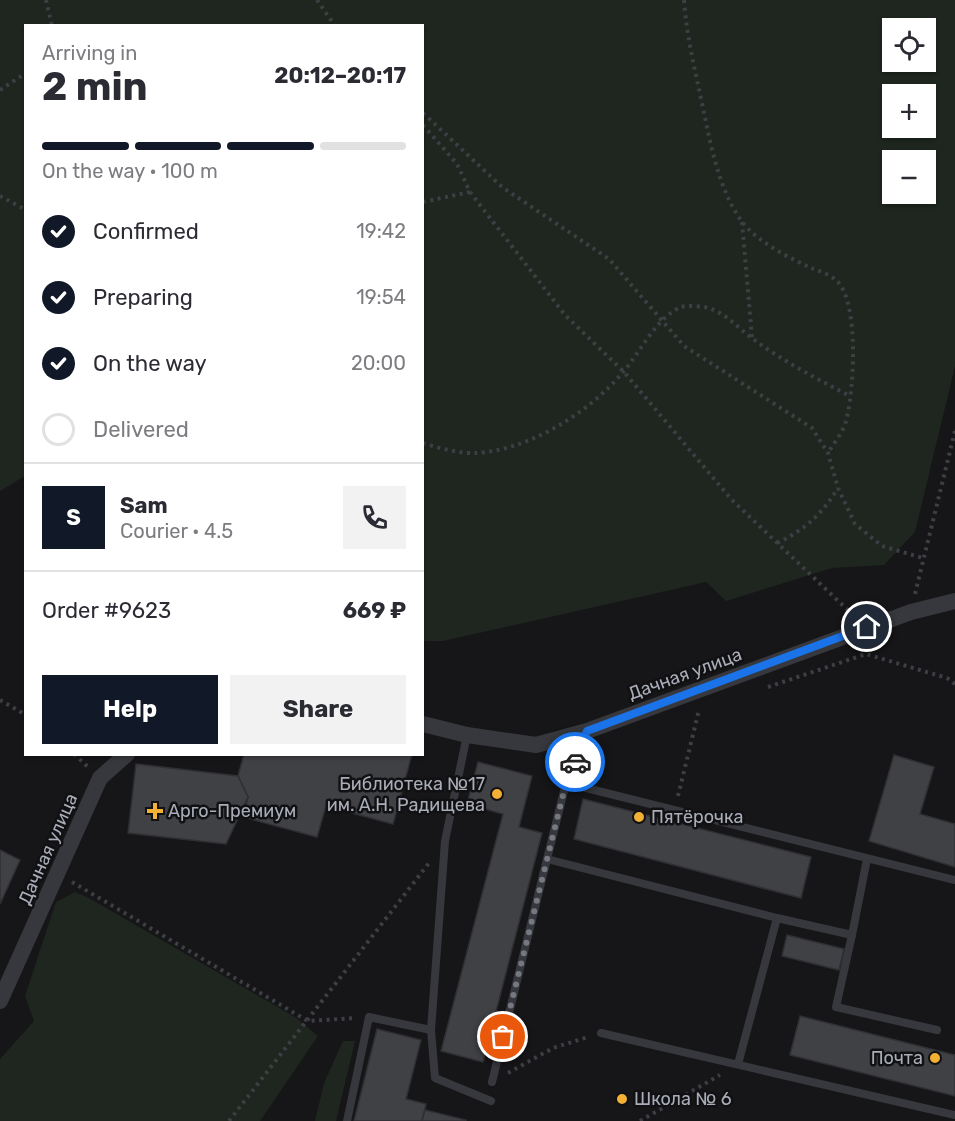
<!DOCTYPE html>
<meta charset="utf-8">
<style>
body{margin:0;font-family:Rubik,sans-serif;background:#f2f2f3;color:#2b2b33;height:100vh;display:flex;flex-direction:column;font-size:22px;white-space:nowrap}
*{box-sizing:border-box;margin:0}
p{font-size:20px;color:#7c7c81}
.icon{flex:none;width:33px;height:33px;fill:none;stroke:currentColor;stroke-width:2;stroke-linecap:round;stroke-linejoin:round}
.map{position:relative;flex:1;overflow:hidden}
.drawer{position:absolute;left:24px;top:24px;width:400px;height:732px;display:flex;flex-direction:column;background:#fff;border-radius:0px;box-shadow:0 2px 4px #0004}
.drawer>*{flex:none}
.buttons{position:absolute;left:882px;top:18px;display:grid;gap:12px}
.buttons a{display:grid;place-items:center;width:54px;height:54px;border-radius:0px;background:#fff;box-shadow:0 2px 4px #0004;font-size:30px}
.pin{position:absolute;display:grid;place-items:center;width:51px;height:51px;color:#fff;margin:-26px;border:3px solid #fff;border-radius:50%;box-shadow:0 2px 6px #0007}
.courier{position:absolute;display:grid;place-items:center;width:60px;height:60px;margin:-30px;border:4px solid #1a73e8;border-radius:50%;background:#fff;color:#222;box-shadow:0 2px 8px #0007}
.summary em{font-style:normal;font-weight:700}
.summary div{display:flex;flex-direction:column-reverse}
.summary{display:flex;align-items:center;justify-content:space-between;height:102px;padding:0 18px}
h1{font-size:39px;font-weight:700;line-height:45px}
.bar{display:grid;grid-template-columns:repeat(4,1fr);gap:9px 6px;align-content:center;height:72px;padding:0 18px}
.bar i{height:8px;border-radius:4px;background:#e1e1e2}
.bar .selected{background:#111827}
.bar p{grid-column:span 4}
.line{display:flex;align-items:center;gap:15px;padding:0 18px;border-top:2px solid #e1e1e2}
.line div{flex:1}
.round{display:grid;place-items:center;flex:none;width:63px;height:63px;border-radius:0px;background:#f2f2f3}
ol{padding:0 18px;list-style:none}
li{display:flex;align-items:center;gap:18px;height:66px}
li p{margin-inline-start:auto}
li .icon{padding:6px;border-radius:50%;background:#111827;color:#fff;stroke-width:4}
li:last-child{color:#7c7c81}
li i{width:33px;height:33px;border:3px solid #e1e1e2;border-radius:50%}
.button{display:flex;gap:12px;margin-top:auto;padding:12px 18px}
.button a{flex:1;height:69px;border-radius:0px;background:#111827;color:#fff;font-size:24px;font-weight:700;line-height:69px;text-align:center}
.button a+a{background:#f2f2f3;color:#2b2b33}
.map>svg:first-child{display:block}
.green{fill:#1e261f;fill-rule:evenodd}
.building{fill:#404145;stroke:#303034;stroke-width:1.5}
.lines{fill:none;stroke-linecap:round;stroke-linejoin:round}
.path{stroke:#3d3f44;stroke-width:4;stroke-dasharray:3 4.5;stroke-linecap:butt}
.service{stroke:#37383d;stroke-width:8}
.minor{stroke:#37383d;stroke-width:16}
.done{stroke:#757880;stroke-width:6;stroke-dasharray:0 10.8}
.route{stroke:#1a73e8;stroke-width:8}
.poi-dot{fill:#f2b134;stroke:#111113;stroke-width:2}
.labels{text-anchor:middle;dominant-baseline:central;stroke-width:5;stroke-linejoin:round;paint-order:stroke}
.street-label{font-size:18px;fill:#a8adb8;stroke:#111113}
.poi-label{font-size:18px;fill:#a8adb8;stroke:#111113;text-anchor:start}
</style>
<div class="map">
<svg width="955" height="1121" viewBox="0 0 955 1121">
<rect width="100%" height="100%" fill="#161618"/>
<g class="green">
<path d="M 0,0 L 955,0 L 955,366 L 915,532 L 884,565 L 832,568 L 726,601 L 706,582 L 443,641 L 423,641 L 423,26 L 26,26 L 25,476 L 0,491 ZM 892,28 L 926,28 L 926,62 L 892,62 ZM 892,94 L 926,94 L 926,128 L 892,128 ZM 892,160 L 926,160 L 926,194 L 892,194 Z"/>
<path d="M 75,892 L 89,898 L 295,1017 L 318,1036 L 260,1121 L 0,1121 L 0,1059 L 34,1021 L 25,996 L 56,902 Z"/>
<path d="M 343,1041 L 355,1041 L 336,1121 L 315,1121 L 324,1083 Z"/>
</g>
<g class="building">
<path d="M 244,754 L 412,754 L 393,824 L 326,806 L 317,837 L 243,817 L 248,797 L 238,776 Z"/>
<path d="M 894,755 L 934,767 L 920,814 L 955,824 L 955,867 L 869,841 Z"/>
<path d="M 478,762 L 532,776 L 519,827 L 542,833 L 483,1062 L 441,1051 L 503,814 L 467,804 Z"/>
<path d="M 136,764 L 238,776 L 248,797 L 226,844 L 128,833 Z"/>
<path d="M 583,799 L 811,857 L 801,898 L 574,839 Z"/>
<path d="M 0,850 L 20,860 L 0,904 Z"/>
<path d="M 787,935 L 844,949 L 839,970 L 782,956 Z"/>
<path d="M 800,1016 L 955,1055 L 955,1096 L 790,1055 Z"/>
<path d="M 377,1029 L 421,1040 L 406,1099 L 426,1104 L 422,1121 L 354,1121 Z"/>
<path d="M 425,1110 L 466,1120 L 466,1121 L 422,1121 Z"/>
</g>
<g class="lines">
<g class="path">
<path d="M 46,0 L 52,26"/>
<path d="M 317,0 L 335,26"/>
<path d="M 684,0 C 687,39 695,70 703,108 C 711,146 718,186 740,219 C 755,241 788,257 811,268 C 819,271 829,274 836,280 C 860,301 854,392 846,421 C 843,432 834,443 828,453"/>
<path d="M 0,90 L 26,73"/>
<path d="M 423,113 L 502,187 L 609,259 L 684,346 L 812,428 L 828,453 L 838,488 L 855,524 L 882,546 L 923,558"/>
<path d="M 423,125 L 457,164 L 470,192 L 565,315 L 624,372 L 731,499 L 853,615"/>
<path d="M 0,196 L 26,210"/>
<path d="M 423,202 L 470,192"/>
<path d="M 742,222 L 752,337"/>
<path d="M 423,443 C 438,448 461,454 476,453 C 530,450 590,412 624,371 C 641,351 656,318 681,307 C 686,305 702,306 708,308 C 726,313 738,328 753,339 C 783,361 817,379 850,396"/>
<path d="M 777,543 C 805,530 822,514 838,488"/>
<path d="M 915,594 L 955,431"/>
<path d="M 768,687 L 866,654 L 947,678 L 955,684"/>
<path d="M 0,700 L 26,715"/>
<path d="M 74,754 L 88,767"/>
<path d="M 678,796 L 699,710"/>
<path d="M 72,882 L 308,1021 L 356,1018"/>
<path d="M 508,1073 L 553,1048 L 588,1037"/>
<path d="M 229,1121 L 429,863"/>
<path d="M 640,1121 L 720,1075"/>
</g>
<g class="service">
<path d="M 587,732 L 566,783 L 547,859 L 777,918 L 738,1064"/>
<path d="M 566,783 L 955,880"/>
<path d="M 777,918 L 852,935 L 867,859"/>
<path d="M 852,935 L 836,1007 L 937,1030"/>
<path d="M 431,1030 L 445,841 L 467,735"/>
<path d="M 601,1033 L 955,1115"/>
<path d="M 492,1082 L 547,859"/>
<path d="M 347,1121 L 369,1017 L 431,1030 L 435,1078 L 491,1101"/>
</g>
<g class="minor">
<path d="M 423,724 L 467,735 L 536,745 L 587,731 L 911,612 L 955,601"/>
<path d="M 0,1001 L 100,778 L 127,754"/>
</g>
</g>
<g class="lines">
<path class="done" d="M 503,1037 L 566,783 L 575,762"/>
<path class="route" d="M 575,762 L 587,731 L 867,627"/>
</g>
<g class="poi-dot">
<circle cx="497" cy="794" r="6"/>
<path d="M152 802h6v6h6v6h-6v6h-6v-6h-6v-6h6z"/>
<circle cx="639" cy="817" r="6"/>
<circle cx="935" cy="1058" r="6"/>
<circle cx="622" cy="1099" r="6"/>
</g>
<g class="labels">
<g class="street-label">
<text transform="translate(685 674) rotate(-20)">Дачная улица</text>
<text transform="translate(48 849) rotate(-66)">Дачная улица</text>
</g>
<g class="poi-label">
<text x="485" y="784" text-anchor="end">Библиотека №17<tspan x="485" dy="21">им. А.Н. Радищева</tspan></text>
<text x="168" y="811">Арго-Премиум</text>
<text x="651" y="817">Пятёрочка</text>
<text x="923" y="1058" text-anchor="end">Почта</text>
<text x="634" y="1099">Школа № 6</text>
</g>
</g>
</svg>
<div class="buttons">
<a><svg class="icon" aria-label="locate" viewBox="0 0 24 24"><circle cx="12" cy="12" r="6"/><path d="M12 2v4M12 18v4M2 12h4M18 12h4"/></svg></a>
<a>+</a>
<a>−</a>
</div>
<div class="pin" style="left:503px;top:1037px;background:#ea580c"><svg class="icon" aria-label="bag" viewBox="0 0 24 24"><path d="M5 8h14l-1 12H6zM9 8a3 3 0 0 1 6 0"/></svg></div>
<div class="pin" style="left:867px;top:627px;background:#1f2937"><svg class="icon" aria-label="home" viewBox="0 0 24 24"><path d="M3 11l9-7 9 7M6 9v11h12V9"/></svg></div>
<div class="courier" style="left:575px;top:762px"><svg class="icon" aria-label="car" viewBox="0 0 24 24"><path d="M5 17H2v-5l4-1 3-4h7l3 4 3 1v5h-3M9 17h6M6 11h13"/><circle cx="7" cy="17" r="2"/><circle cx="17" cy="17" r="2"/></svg></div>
<section class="drawer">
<div class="summary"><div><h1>2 min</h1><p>Arriving in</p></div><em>20:12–20:17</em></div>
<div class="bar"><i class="selected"></i><i class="selected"></i><i class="selected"></i><i></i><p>On the way · 100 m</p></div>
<ol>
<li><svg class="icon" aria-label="check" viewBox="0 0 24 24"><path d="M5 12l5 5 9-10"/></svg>Confirmed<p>19:42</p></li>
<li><svg class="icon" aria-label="check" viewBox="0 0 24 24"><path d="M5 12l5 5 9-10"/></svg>Preparing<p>19:54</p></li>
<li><svg class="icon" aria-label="check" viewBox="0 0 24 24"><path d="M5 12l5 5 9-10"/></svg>On the way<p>20:00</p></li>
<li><i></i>Delivered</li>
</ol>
<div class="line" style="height:108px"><b class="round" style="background:#111827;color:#fff">S</b><div><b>Sam</b><p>Courier · 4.5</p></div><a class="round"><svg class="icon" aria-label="phone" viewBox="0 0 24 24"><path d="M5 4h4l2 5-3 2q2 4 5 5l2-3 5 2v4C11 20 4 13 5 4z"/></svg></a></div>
<div class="line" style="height:78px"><div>Order #9623</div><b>669 ₽</b></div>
<div class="button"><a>Help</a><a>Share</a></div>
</section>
</div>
